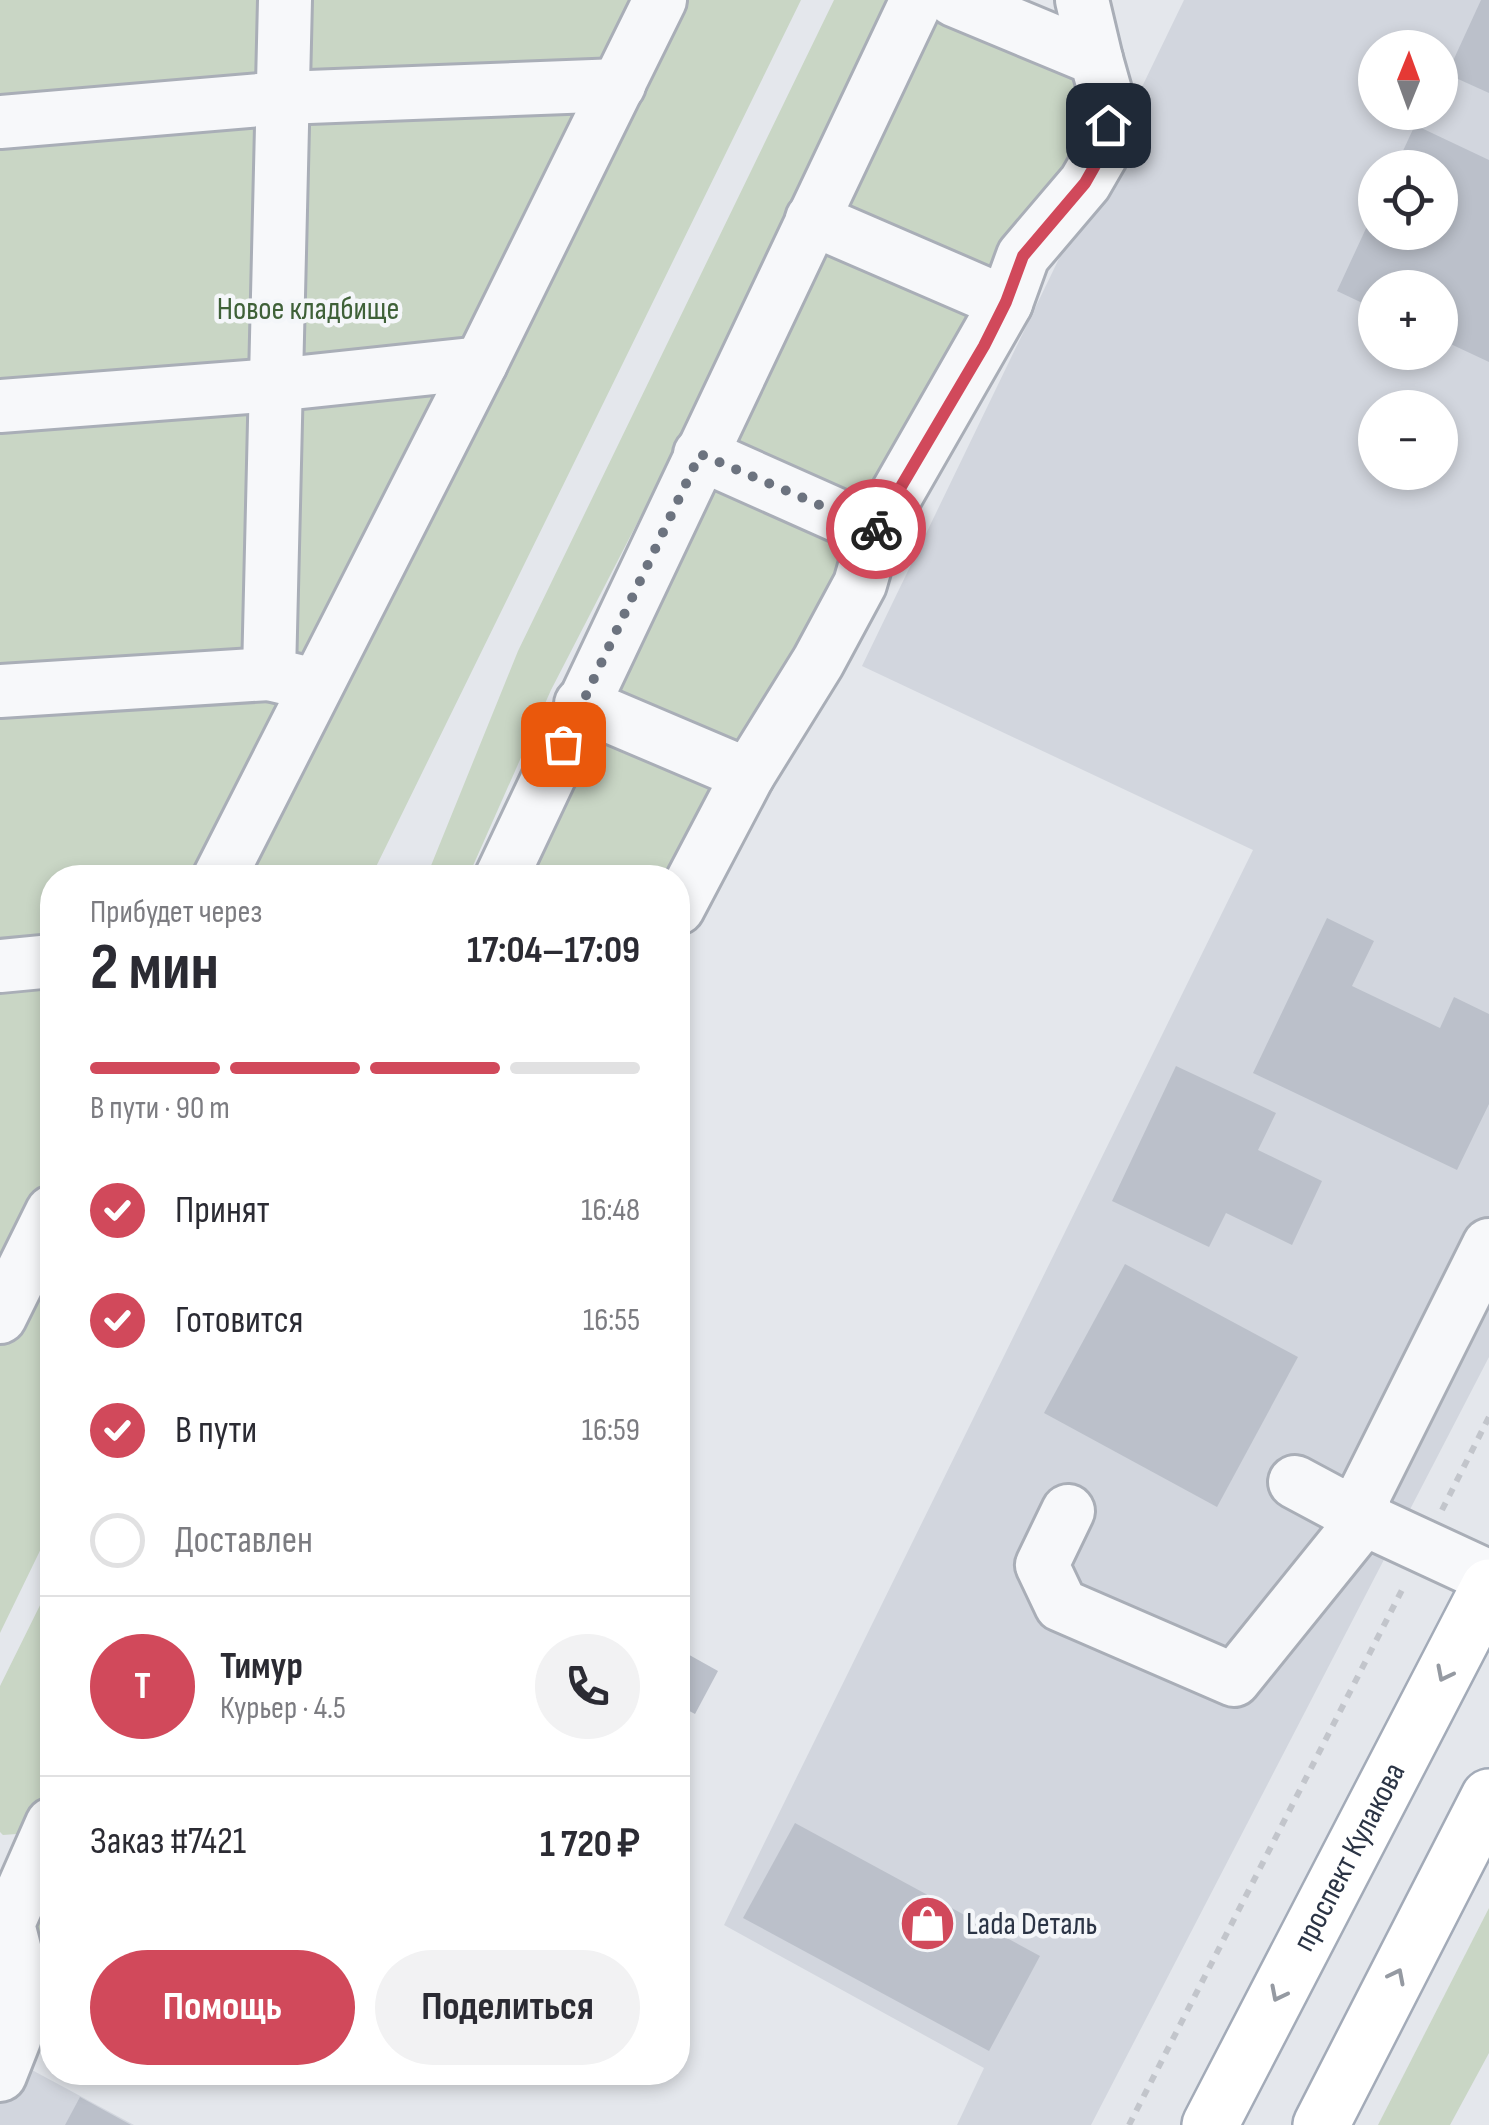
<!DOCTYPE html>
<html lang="ru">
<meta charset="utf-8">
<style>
body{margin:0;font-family:"Sofia Sans Condensed",sans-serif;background:#f2f2f3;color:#2b2b33;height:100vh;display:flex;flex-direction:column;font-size:38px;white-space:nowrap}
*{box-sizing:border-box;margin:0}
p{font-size:32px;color:#7c7c81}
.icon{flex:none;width:55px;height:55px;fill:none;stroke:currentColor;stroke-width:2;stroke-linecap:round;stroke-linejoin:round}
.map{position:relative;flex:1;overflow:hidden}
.details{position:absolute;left:40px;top:865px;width:650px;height:1220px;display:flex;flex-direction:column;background:#fff;border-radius:40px;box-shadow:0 5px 15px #0003}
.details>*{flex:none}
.needle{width:65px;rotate:1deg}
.tools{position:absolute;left:1358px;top:30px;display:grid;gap:20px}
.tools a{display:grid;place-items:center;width:100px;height:100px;border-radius:50%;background:#fff;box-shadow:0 5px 15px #0003;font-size:50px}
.pin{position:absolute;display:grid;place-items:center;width:85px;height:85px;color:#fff;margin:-42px;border-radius:20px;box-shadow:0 5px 15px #0006}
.courier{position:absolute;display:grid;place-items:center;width:100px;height:100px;margin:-50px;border:8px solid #d1495b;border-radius:50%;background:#fff;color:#222;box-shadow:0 2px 12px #0007}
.overview em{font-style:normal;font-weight:700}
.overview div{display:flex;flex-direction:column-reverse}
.overview{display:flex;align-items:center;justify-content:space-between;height:170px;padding:0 50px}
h1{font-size:65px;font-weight:700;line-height:75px}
.bar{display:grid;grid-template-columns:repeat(4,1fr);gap:15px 10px;align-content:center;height:120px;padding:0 50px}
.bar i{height:12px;border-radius:8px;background:#e1e1e2}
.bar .active{background:#d1495b}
.bar p{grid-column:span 4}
.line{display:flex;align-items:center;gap:25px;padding:0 50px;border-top:2px solid #e1e1e2}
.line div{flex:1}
.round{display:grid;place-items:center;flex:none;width:105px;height:105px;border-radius:52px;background:#f2f2f3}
ol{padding:0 50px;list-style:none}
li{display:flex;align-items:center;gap:30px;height:110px}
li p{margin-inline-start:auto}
li .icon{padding:10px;border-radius:50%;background:#d1495b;color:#fff;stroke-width:4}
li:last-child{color:#7c7c81}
li i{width:55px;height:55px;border:5px solid #e1e1e2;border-radius:50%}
.action{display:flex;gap:20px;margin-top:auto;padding:20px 50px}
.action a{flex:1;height:115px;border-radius:60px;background:#d1495b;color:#fff;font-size:40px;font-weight:700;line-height:115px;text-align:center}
.action a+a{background:#f2f2f3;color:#2b2b33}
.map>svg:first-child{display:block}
.built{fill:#d2d6de;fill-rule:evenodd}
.green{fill:#c9d6c5}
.building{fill:#bbc0ca}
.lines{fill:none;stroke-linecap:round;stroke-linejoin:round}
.minor-casing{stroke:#a9aeb7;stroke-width:58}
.major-casing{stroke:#a3abb8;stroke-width:60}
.path{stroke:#c2c5cb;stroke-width:6;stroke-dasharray:8 8;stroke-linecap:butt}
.minor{stroke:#f7f8fa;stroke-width:52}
.major{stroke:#fff;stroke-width:55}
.oneway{stroke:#959aa2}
.done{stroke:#6c737f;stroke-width:10;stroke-dasharray:0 18}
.route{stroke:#d1495b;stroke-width:12}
.labels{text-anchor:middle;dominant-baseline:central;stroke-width:9;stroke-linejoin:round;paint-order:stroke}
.park-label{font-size:32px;fill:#3f6138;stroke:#f4f6f9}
.street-label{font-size:32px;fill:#2b3445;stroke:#f4f6f9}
.poi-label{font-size:32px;fill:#2b3445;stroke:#f4f6f9;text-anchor:start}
</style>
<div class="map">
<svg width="1489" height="2125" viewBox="0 0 1489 2125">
<rect width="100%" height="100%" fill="#e4e7ec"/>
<g class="built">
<path d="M 1184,0 L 1489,0 L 1489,1357 L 1091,2125 L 957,2125 L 984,2068 L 724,1925 L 1253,850 L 862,666 ZM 1375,48 L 1440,48 L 1440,112 L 1375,112 ZM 1375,168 L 1440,168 L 1440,232 L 1375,232 ZM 1375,288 L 1440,288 L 1440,352 L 1375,352 ZM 1375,408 L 1440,408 L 1440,472 L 1375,472 Z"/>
<path d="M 19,2063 L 134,2125 L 0,2125 L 0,2097 Z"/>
</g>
<g class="green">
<path d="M 0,0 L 801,0 L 371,877 L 52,878 L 52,1526 L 0,1633 Z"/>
<path d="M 834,0 L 907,0 L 551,690 L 468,877 L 426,878 L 518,651 Z"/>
<path d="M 911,0 L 1111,55 L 1034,261 L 678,878 L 490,878 Z"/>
<path d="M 52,1581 L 52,1980 L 39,2002 L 30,1833 L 3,1835 L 0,1832 L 0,1686 Z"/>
<path d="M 1489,1908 L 1489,2053 L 1450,2125 L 1378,2125 Z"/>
</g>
<g class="building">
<path d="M 1481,0 L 1489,0 L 1489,93 L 1447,74 Z"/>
<path d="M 1415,125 L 1489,160 L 1489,362 L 1440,339 L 1440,288 L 1375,288 L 1375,309 L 1337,291 L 1375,209 L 1375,232 L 1440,232 L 1440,168 L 1395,168 Z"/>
<path d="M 1327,918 L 1374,941 L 1352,986 L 1440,1028 L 1454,997 L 1489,1014 L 1489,1104 L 1457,1170 L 1253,1073 Z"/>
<path d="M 1176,1066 L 1276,1113 L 1258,1150 L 1322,1181 L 1292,1245 L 1226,1213 L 1209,1247 L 1112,1201 Z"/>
<path d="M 1125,1264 L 1298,1357 L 1217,1507 L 1044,1413 Z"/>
<path d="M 684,1652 L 718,1671 L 695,1714 L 678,1705 L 678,1665 Z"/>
<path d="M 795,1823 L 1040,1956 L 989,2051 L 743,1918 Z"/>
<path d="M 80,2097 L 131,2125 L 65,2125 Z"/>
</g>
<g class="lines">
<defs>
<g id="minor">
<path d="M 285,0 L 269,674 L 315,685"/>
<path d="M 954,0 L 1096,59 L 1109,105 L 1107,145 L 1085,183 L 1023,256 L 1006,303"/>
<path d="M 1082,0 L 1096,59"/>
<path d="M 0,122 L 283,98 L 619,85"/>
<path d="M 812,219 L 1006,303 L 875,532"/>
<path d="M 0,406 L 274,385 L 481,363"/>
<path d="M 0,691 L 269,674"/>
<path d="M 581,704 L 748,775 L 818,662 L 860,584 L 875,532 L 700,454"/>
<path d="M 219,878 L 481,363 L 660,0"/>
<path d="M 501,878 L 917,0"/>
<path d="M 678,908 L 748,775"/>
<path d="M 0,966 L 52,961"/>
<path d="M 0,1317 L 52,1212"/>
<path d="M 1295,1482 L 1364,1519 L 1364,1495 L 1489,1245"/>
<path d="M 1068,1511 L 1042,1565 L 1061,1605 L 1234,1680 L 1364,1519 L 1489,1577"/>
<path d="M 0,2075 L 15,2037 L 22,1979 L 8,1924 L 52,1824"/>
</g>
<g id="major">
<path id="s1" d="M 1210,2125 L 1489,1587"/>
<path d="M 1321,2125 L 1489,1797"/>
</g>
</defs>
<use href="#minor" class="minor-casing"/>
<use href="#major" class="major-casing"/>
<g class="path">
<path d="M 1442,1510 L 1489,1417"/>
<path d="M 1129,2125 L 1405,1584"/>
</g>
<use href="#minor" class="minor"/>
<use href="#major" class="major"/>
</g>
<defs><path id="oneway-chevron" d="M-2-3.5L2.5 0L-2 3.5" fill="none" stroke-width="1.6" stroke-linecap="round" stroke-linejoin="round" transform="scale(2.5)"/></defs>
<g class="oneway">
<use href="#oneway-chevron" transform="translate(1444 1674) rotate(117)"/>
<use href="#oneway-chevron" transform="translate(1397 1976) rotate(-63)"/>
<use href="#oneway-chevron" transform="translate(1278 1994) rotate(117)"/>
</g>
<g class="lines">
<path class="done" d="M 563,744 L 700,454 L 876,529"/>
<path class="route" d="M 876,529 L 984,346 L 1006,302 L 1023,256 L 1085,183 L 1106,146 L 1108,125"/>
</g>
<defs>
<symbol id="shop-disc" viewBox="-11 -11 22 22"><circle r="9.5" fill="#d1495b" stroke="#f4f6f9"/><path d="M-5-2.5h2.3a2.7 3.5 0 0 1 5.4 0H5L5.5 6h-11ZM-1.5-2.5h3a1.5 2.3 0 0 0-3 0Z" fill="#fff"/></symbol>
</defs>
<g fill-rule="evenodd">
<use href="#shop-disc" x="896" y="1892" width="63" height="63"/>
</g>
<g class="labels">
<g class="park-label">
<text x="308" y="309">Новое кладбище</text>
</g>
<g class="street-label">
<text stroke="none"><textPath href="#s1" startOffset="302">проспект Кулакова</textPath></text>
</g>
<g class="poi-label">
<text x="966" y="1924">Lada Dеталь</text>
</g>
</g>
</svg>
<div class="tools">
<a><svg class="needle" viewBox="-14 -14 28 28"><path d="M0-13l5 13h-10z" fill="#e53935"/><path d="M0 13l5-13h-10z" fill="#7c7c81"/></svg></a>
<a><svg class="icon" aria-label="locate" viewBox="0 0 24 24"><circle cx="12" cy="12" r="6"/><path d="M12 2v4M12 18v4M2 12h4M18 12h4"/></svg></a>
<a>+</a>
<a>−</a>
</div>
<div class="pin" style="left:563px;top:744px;background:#ea580c"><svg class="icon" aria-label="bag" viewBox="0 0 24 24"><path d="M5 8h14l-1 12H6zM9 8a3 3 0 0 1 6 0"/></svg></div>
<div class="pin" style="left:1108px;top:125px;background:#1f2937"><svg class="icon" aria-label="home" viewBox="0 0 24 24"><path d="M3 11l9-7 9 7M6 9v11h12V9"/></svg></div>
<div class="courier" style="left:876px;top:529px"><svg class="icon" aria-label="bike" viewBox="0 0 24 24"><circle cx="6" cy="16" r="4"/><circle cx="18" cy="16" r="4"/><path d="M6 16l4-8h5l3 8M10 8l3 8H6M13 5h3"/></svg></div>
<section class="details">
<div class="overview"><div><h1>2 мин</h1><p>Прибудет через</p></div><em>17:04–17:09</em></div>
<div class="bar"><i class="active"></i><i class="active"></i><i class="active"></i><i></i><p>В пути · 90 m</p></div>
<ol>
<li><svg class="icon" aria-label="check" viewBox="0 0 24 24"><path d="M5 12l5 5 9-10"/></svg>Принят<p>16:48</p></li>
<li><svg class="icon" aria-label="check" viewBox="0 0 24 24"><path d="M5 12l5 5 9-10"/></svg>Готовится<p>16:55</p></li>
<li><svg class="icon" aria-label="check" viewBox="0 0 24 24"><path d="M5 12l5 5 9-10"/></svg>В пути<p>16:59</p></li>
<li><i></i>Доставлен</li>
</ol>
<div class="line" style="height:180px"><b class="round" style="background:#d1495b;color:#fff">Т</b><div><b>Тимур</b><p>Курьер · 4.5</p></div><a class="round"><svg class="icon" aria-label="phone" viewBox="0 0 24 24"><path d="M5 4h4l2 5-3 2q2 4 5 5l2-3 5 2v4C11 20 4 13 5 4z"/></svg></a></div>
<div class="line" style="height:130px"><div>Заказ #7421</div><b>1 720 ₽</b></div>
<div class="action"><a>Помощь</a><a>Поделиться</a></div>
</section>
</div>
